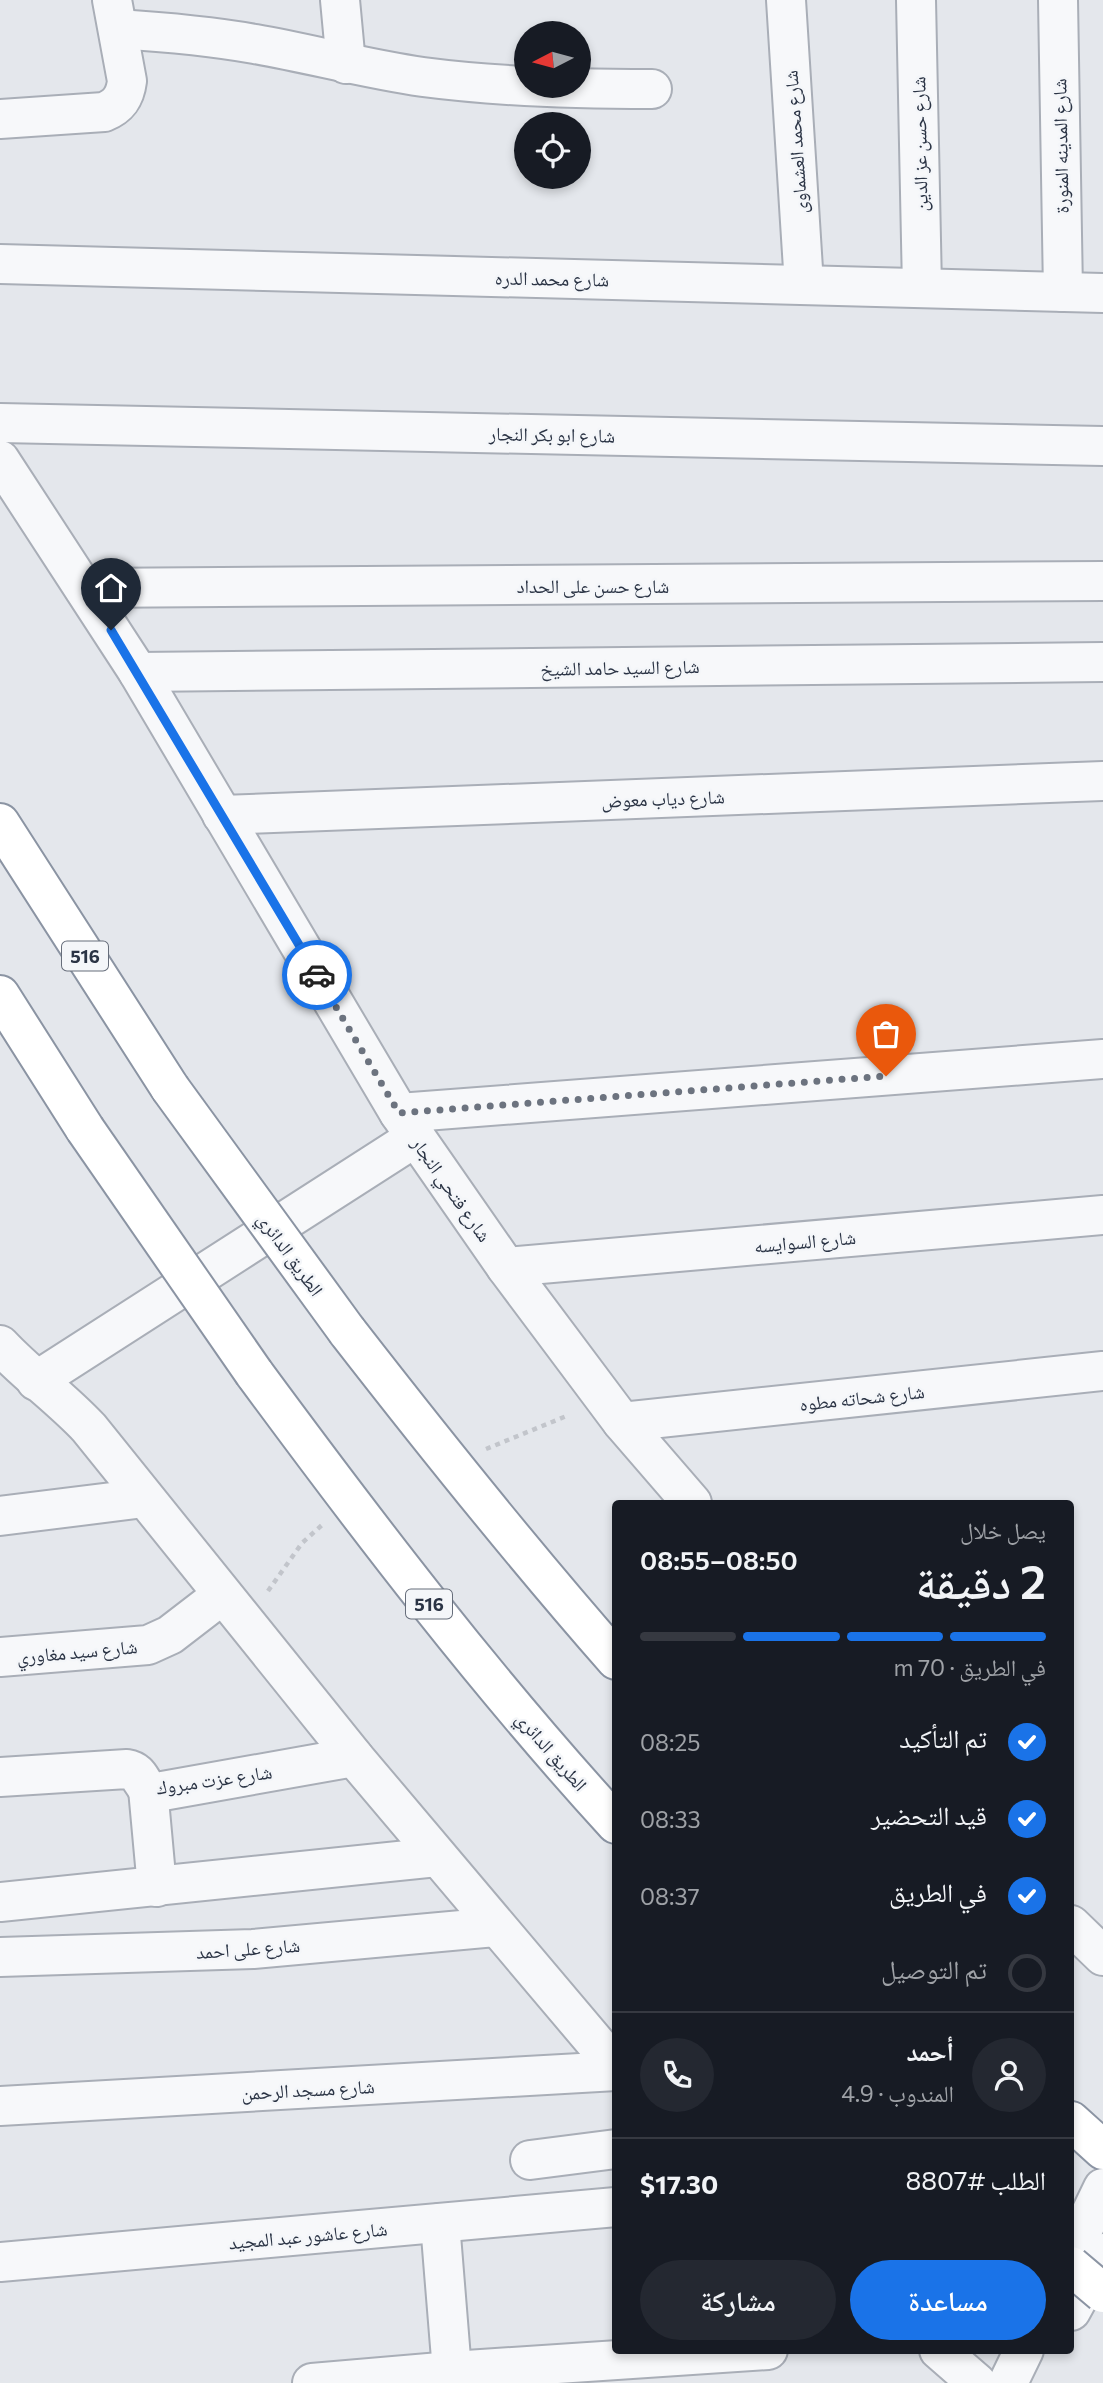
<!DOCTYPE html>
<html lang="ar">
<meta charset="utf-8">
<style>
body{margin:0;font-family:Commissioner,"Noto Naskh Arabic",sans-serif;background:#242831;color:#f1f3f6;direction:rtl;height:100vh;display:flex;flex-direction:column;font-size:26px;white-space:nowrap}
*{box-sizing:border-box;margin:0}
p{font-size:23px;color:#9ea1a6}
.icon{flex:none;width:38px;height:38px;fill:none;stroke:currentColor;stroke-width:2;stroke-linecap:round;stroke-linejoin:round}
.map{position:relative;flex:1;overflow:hidden;direction:ltr}
.side{position:absolute;left:612px;top:1500px;width:462px;height:854px;display:flex;flex-direction:column;background:#171b24;border-radius:7px;box-shadow:0 4px 10px #0003;direction:rtl}
.side>*{flex:none}
.needle{width:46px;rotate:264deg}
.tools{position:absolute;left:514px;top:21px;display:grid;gap:14px}
.tools a{display:grid;place-items:center;width:77px;height:77px;border-radius:50%;background:#171b24;box-shadow:0 4px 10px #0003;font-size:35px}
.pin{position:absolute;display:grid;place-items:center;width:60px;height:60px;color:#fff;margin:-72px -30px;border-radius:50% 50% 50% 0;rotate:-45deg;box-shadow:0 0 7px #0007}
.pin .icon{rotate:45deg}
.courier{position:absolute;display:grid;place-items:center;width:70px;height:70px;margin:-35px;border:5px solid #1a73e8;border-radius:50%;background:#fff;color:#222;box-shadow:0 2px 9px #0007}
.headline em{font-style:normal;font-weight:600}
.headline div{display:flex;flex-direction:column-reverse}
.headline{display:flex;align-items:center;justify-content:space-between;height:119px;padding:0 28px}
h1{font-size:46px;font-weight:600;line-height:52px}
.bar{display:grid;grid-template-columns:repeat(4,1fr);gap:10px 7px;align-content:center;height:84px;padding:0 28px}
.bar i{height:9px;border-radius:5px;background:#363941}
.bar .current{background:#1a73e8}
.bar p{grid-column:span 4}
.line{display:flex;align-items:center;gap:18px;padding:0 28px;border-top:2px solid #363941}
.line div{flex:1}
.round{display:grid;place-items:center;flex:none;width:74px;height:74px;border-radius:37px;background:#242831}
ol{padding:0 28px;list-style:none}
li{display:flex;align-items:center;gap:21px;height:77px}
li p{margin-inline-start:auto}
li .icon{padding:7px;border-radius:50%;background:#1a73e8;color:#fff;stroke-width:4}
li:last-child{color:#9ea1a6}
li i{width:38px;height:38px;border:4px solid #363941;border-radius:50%}
.button{display:flex;gap:14px;margin-top:auto;padding:14px 28px}
.button a{flex:1;height:80px;border-radius:42px;background:#1a73e8;color:#fff;font-size:28px;font-weight:600;line-height:80px;text-align:center}
.button a+a{background:#242831;color:#f1f3f6}
.map>svg:first-child{display:block}
.lines{fill:none;stroke-linecap:round;stroke-linejoin:round}
.minor-casing{stroke:#a9aeb7;stroke-width:42}
.highway-casing{stroke:#8b94a3;stroke-width:42}
.path{stroke:#c2c5cb;stroke-width:4.5;stroke-dasharray:5 5;stroke-linecap:butt}
.minor{stroke:#f7f8fa;stroke-width:38}
.highway{stroke:#fff;stroke-width:38}
.highway-bridge-casing{stroke:#8b94a3;stroke-width:42;stroke-linecap:butt}
.highway-bridge{stroke:#fff;stroke-width:38}
.done{stroke:#6c737f;stroke-width:7;stroke-dasharray:0 12.6}
.route{stroke:#1a73e8;stroke-width:9}
.labels{text-anchor:middle;dominant-baseline:central;stroke-width:5;stroke-linejoin:round;paint-order:stroke}
.shield{fill:#f4f6f9;stroke:#676e7b;stroke-width:2}
.shield-label{font-size:18px;font-weight:bold;fill:#2b3445}
.street-label{font-size:19px;fill:#2b3445;stroke:#f4f6f9}
</style>
<div class="map">
<svg width="1103" height="2383" viewBox="0 0 1103 2383">
<rect width="100%" height="100%" fill="#e4e7ec"/>
<g class="lines">
<defs>
<g id="minor">
<path d="M 340,0 L 346,64"/>
<path d="M 786,0 L 804,285"/>
<path d="M 916,0 L 922,288"/>
<path d="M 1058,0 L 1063,292"/>
<path d="M 118,29 C 164,32 210,36 255,44 C 312,54 366,69 423,77 C 499,87 575,89 652,89"/>
<path d="M 0,119 L 104,112 C 119,106 125,97 127,81 L 112,0"/>
<path d="M 0,264 L 1103,293"/>
<path d="M 0,423 L 1103,446"/>
<path d="M 0,460 L 138,672 L 399,1113 L 506,1267 L 622,1422 L 692,1503"/>
<path d="M 84,588 L 1103,581"/>
<path d="M 138,672 L 1103,662"/>
<path d="M 222,815 L 1103,781"/>
<path d="M 399,1113 L 1103,1059"/>
<path d="M 506,1267 L 1103,1215"/>
<path d="M 0,1345 C 28,1375 61,1398 89,1428 L 354,1757 L 616,2067"/>
<path d="M 36,1381 L 416,1137"/>
<path d="M 622,1422 L 1103,1371"/>
<path d="M 0,1516 L 144,1498"/>
<path d="M 0,1657 L 148,1645 L 170,1635 L 222,1595"/>
<path d="M 0,1777 L 127,1769 C 140,1771 140,1781 148,1789 L 157,1792 L 354,1757"/>
<path d="M 148,1789 L 157,1887"/>
<path d="M 0,1902 L 437,1857"/>
<path d="M 1071,1925 L 1103,1956"/>
<path d="M 0,1957 L 253,1949 L 495,1927"/>
<path d="M 0,2106 L 616,2071"/>
<path d="M 530,2160 L 616,2149"/>
<path d="M 440,2223 L 452,2371"/>
<path d="M 1071,2254 L 1103,2188"/>
<path d="M 0,2262 L 616,2207"/>
<path d="M 1071,2311 L 1103,2253"/>
<path d="M 939,2350 L 977,2383"/>
<path d="M 312,2383 L 452,2371 L 768,2350"/>
<path d="M 1008,2383 L 1024,2350"/>
</g>
<g id="highway">
<path d="M 0,823 L 170,1088"/>
<path d="M 0,995 L 85,1129"/>
<path d="M 347,1331 C 434,1443 522,1553 616,1660"/>
<path d="M 254,1373 C 369,1529 486,1682 616,1824"/>
<path d="M 1071,2121 L 1103,2150"/>
</g>
</defs>
<use href="#minor" class="minor-casing"/>
<use href="#highway" class="highway-casing"/>
<g class="path">
<path d="M 486,1449 L 569,1415"/>
<path d="M 268,1591 L 302,1543 L 322,1525"/>
</g>
<use href="#minor" class="minor"/>
<use href="#highway" class="highway"/>
<defs>
<g id="highway-bridge">
<path d="M 170,1088 L 347,1331"/>
<path d="M 85,1129 L 254,1373"/>
<path d="M 1071,2266 L 1103,2293"/>
</g>
</defs>
<use href="#highway-bridge" class="highway-bridge-casing"/>
<use href="#highway-bridge" class="highway-bridge"/>
</g>
<g class="lines">
<path class="done" d="M 317,975 L 399,1113 L 886,1076"/>
<path class="route" d="M 111,630 L 317,975"/>
</g>
<g class="labels">
<g class="shield">
<rect x="62" y="941.5" width="46" height="29" rx="5"/>
<rect x="406" y="1589.5" width="46" height="29" rx="5"/>
</g>
<g class="shield-label">
<text x="85" y="956">516</text>
<text x="429" y="1604">516</text>
</g>
<g class="street-label">
<text transform="translate(795 142) rotate(-94)">شارع محمد العشماوى</text>
<text transform="translate(919 144) rotate(-91)">شارع حسن عز الدين</text>
<text transform="translate(1060 146) rotate(-91)">شارع المدينه المنورة</text>
<text transform="translate(552 278) rotate(1)">شارع محمد الدره</text>
<text transform="translate(552 434) rotate(1)">شارع ابو بكر النجار</text>
<text x="593" y="585">شارع حسن على الحداد</text>
<text transform="translate(620 667) rotate(-1)">شارع السيد حامد الشيخ</text>
<text transform="translate(663 798) rotate(-2)">شارع دياب معوض</text>
<text transform="translate(452 1189) rotate(55)">شارع فتحي النجار</text>
<text transform="translate(805 1241) rotate(-5)">شارع السوايسه</text>
<text transform="translate(291 1254) rotate(54)">الطريق الدائري</text>
<text transform="translate(862 1397) rotate(-6)">شارع شحاته مطوه</text>
<text transform="translate(77 1651) rotate(-5)">شارع سيد مغاوري</text>
<text transform="translate(552 1751) rotate(49)">الطريق الدائري</text>
<text transform="translate(214 1779) rotate(-8)">شارع عزت مبروك</text>
<text transform="translate(248 1948) rotate(-4)">شارع على احمد</text>
<text transform="translate(308 2089) rotate(-3)">شارع مسجد الرحمن</text>
<text transform="translate(308 2235) rotate(-5)">شارع عاشور عبد المجيد</text>
</g>
</g>
</svg>
<div class="tools">
<a><svg class="needle" viewBox="-14 -14 28 28"><path d="M0-13l5 13h-10z" fill="#e53935"/><path d="M0 13l5-13h-10z" fill="#9ea1a6"/></svg></a>
<a><svg class="icon" aria-label="locate" viewBox="0 0 24 24"><circle cx="12" cy="12" r="6"/><path d="M12 2v4M12 18v4M2 12h4M18 12h4"/></svg></a>
</div>
<div class="pin" style="left:886px;top:1076px;background:#ea580c"><svg class="icon" aria-label="bag" viewBox="0 0 24 24"><path d="M5 8h14l-1 12H6zM9 8a3 3 0 0 1 6 0"/></svg></div>
<div class="pin" style="left:111px;top:630px;background:#1f2937"><svg class="icon" aria-label="home" viewBox="0 0 24 24"><path d="M3 11l9-7 9 7M6 9v11h12V9"/></svg></div>
<div class="courier" style="left:317px;top:975px"><svg class="icon" aria-label="car" viewBox="0 0 24 24"><path d="M5 17H2v-5l4-1 3-4h7l3 4 3 1v5h-3M9 17h6M6 11h13"/><circle cx="7" cy="17" r="2"/><circle cx="17" cy="17" r="2"/></svg></div>
<section class="side">
<div class="headline"><div><h1>2 دقيقة</h1><p>يصل خلال</p></div><em>08:50–08:55</em></div>
<div class="bar"><i class="current"></i><i class="current"></i><i class="current"></i><i></i><p>في الطريق · 70 m</p></div>
<ol>
<li><svg class="icon" aria-label="check" viewBox="0 0 24 24"><path d="M5 12l5 5 9-10"/></svg>تم التأكيد<p>08:25</p></li>
<li><svg class="icon" aria-label="check" viewBox="0 0 24 24"><path d="M5 12l5 5 9-10"/></svg>قيد التحضير<p>08:33</p></li>
<li><svg class="icon" aria-label="check" viewBox="0 0 24 24"><path d="M5 12l5 5 9-10"/></svg>في الطريق<p>08:37</p></li>
<li><i></i>تم التوصيل</li>
</ol>
<div class="line" style="height:126px"><a class="round"><svg class="icon" aria-label="person" viewBox="0 0 24 24"><circle cx="12" cy="8" r="4"/><path d="M4 21q1-7 8-7t8 7"/></svg></a><div><b>أحمد</b><p>المندوب · 4.9</p></div><a class="round"><svg class="icon" aria-label="phone" viewBox="0 0 24 24"><path d="M5 4h4l2 5-3 2q2 4 5 5l2-3 5 2v4C11 20 4 13 5 4z"/></svg></a></div>
<div class="line" style="height:91px"><div>الطلب #8807</div><b>$17.30</b></div>
<div class="button"><a>مساعدة</a><a>مشاركة</a></div>
</section>
</div>
